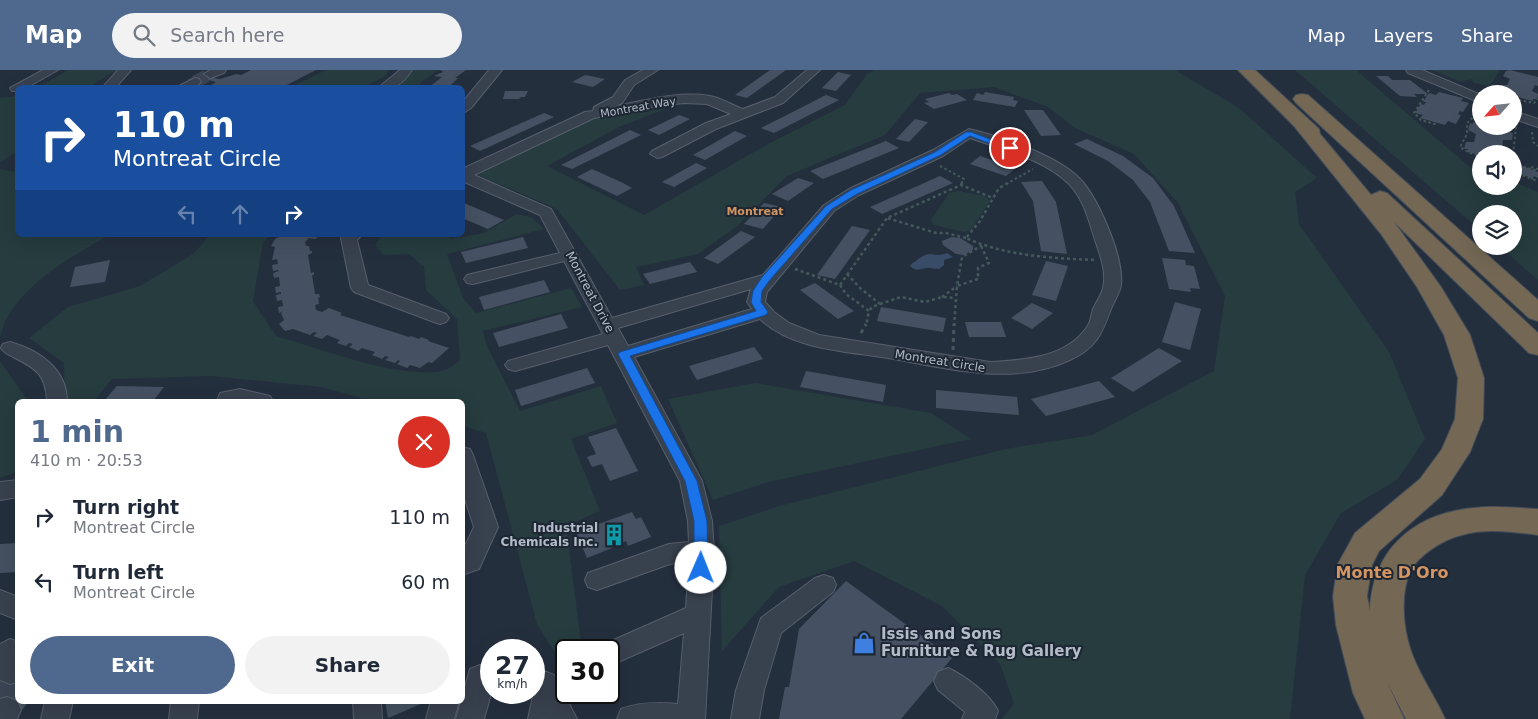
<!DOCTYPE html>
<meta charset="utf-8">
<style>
:root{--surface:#fff;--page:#f2f2f3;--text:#1f2937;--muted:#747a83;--accent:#4f688e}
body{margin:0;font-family:"DejaVu Sans",sans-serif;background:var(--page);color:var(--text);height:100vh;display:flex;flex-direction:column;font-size:19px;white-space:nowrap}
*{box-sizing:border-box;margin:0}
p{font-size:16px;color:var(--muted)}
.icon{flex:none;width:28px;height:28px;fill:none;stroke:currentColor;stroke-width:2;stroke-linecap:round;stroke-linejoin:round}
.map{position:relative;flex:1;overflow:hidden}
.sheet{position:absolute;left:15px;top:329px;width:450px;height:305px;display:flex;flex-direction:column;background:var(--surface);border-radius:8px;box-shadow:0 5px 20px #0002}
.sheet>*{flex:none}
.banner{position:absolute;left:15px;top:15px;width:450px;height:152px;border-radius:8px;box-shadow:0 5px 20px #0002;background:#1a4fa0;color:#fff;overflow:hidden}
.needle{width:32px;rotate:243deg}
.controls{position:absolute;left:1472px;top:15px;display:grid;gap:10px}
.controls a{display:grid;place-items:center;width:50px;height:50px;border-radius:50%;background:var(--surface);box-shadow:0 5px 20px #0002;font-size:25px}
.speed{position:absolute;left:480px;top:569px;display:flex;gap:10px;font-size:25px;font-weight:700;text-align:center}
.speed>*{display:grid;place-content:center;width:65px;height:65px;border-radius:50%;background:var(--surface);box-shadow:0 5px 20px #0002;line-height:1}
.speed small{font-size:12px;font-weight:400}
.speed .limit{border:2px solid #111;border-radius:8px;background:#fff;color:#111}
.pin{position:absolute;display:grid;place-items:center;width:42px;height:42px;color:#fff;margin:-21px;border:2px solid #fff;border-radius:50%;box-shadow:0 1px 5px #0007}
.me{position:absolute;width:55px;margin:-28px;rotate:1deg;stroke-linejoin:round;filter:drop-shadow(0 0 4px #0008)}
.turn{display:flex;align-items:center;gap:18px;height:105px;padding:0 15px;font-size:22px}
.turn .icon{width:65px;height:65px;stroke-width:2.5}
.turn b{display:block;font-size:35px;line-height:42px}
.lanes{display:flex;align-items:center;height:48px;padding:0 15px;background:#0003;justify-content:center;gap:25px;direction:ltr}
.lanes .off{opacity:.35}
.round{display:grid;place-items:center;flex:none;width:52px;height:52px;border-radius:26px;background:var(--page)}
.summary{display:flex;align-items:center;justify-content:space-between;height:85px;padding:0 15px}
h1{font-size:30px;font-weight:800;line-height:38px;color:var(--accent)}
.cta{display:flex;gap:10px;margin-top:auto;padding:10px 15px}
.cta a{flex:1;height:58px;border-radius:30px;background:var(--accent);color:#fff;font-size:20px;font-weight:800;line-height:58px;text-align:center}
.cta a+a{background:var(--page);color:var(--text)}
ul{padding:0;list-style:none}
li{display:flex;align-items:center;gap:15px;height:65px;padding:0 15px}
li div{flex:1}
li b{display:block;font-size:19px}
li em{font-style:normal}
header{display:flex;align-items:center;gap:30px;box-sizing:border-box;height:70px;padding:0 25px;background:var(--accent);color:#fff}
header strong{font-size:24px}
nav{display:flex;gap:28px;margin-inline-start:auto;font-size:18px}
.search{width:350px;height:45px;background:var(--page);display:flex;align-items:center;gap:12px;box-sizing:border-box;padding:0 18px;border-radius:28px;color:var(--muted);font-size:19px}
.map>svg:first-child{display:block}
.green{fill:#263c3f}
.water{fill:#394c67}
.building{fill:#455162}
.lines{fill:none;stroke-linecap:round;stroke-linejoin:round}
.minor-tunnel-far1{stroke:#3a4453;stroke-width:13;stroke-dasharray:13 7;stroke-linecap:butt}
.minor-tunnel{stroke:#3a4453;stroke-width:25;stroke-dasharray:25 12;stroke-linecap:butt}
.minor-casing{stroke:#565f6c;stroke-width:2}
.highway-casing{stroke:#434c59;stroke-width:2}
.path-far2{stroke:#44595c;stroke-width:2;stroke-dasharray:2.5 2.5;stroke-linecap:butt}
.path-far1{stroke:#44595c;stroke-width:2.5;stroke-dasharray:3 3;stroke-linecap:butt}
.path{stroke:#44595c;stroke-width:3;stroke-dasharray:4 4;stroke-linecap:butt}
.minor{fill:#38414e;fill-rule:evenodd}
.highway{fill:#746855;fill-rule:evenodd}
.route{fill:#1a73e8;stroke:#114b97}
.labels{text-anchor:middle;stroke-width:4;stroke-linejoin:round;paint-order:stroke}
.far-street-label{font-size:11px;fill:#b4bcc9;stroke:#1d2633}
.far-neighbourhood-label{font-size:11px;font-weight:bold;fill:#d59563;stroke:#1d2633}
.street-label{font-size:12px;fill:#b4bcc9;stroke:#1d2633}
.poi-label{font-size:12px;font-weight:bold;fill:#b4bcc9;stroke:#1d2633;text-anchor:end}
.near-poi-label{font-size:15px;font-weight:bold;fill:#b4bcc9;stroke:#1d2633;text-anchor:start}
.near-neighbourhood-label{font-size:16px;font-weight:bold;fill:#d59563;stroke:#1d2633}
</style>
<header>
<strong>Map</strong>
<div class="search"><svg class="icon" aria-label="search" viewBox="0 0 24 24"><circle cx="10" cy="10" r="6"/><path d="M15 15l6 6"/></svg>Search here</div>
<nav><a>Map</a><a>Layers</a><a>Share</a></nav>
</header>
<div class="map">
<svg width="1538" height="649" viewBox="0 0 1538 649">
<rect width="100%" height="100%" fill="#242f3e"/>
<g class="green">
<polygon points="69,0 119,0 106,6 92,16 36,18"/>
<polygon points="326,0 389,0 386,6 363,17 291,17"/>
<polygon points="411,0 438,0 421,12 419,17 391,18 405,8"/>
<polygon points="874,0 1175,0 1239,38 1317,108 1295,122 1299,154 1389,282 1425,369 1397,410 1341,443 1305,505 1290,649 1002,649 1014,633 1000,594 942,536 854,491 779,517 722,581 719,456 779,436 1006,379 1092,365 1214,301 1225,226 1178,133 1134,84 1075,58 1048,37 994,17 920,23 885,65 787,106 736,157 698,184 636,197 644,215 620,220 557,139 476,104 592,48 667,38 617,58 547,96 644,145 768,74 845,35 867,4"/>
<polygon points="1295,0 1356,0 1471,98 1481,101 1481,116 1514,116 1514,112 1538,122 1538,210 1499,176 1514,176 1514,144 1481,144 1481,161"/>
<polygon points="1432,0 1500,0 1490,16 1473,13 1472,9 1461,12"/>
<polygon points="17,26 17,81 0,93 0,28"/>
<path d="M0,99L17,102L18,165H109C73,186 30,209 8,246C4,252 2,261 0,268Z"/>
<polygon points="959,121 985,126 990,131 971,160 964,162 934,155 931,150 949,123"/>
<path d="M517,144L531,147L544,159L447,184L463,228L476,243L571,218L582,237L483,261L487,276L520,341L601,316L617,353L571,369L600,441L566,456L582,580H566V601L537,554L486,363L463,356L462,331H372L321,317L211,306L112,309L94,331H65L64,293L29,268L68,237L140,216L193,184L210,165H272L263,172L253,231L276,266C321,279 390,306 437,302C446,301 453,296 460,290L457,249L426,220L424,197L409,184L383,185L375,175L382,165H447L450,169L484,163Z"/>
<polygon points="0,291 28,331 18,331 17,402 0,408"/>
<polygon points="755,313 931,343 971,369 768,412 713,430 668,329"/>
</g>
<path class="water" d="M947,183L953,187L944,190V195L939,199C935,199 930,197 926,198C918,199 917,202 910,196C912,193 914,192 916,191C931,178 932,189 947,183Z"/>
<g class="building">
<polygon points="251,0 316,0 281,18 207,18 216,12 208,10 201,13 187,10 203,3 218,6 214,8 220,9 236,4 241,5"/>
<polygon points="441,0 466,0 455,8 458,8 448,18 428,18 442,7 434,6 443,2"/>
<polygon points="770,0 786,0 747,28 735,25"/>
<polygon points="1510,0 1538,7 1538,16 1535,15 1532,21 1538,24 1537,29 1533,29 1533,31 1514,26 1514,24 1498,22 1499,21 1496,20 1498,15 1507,15 1510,9 1503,6 1506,1"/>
<polygon points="838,2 851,5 836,21 822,18"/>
<polygon points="585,5 605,9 593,17 572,12"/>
<polygon points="1376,6 1388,6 1392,10 1410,10 1428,24 1414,24 1417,27 1400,26"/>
<polygon points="505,21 528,21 525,27 521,27 519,29 503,29"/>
<polygon points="985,22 1014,27 1013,30 1018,31 1015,37 973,30 977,23 983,25"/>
<polygon points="1439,22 1463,28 1461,31 1469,33 1463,42 1460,41 1458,44 1461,45 1456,54 1448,51 1445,55 1420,48 1423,45 1415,43 1421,34 1424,35 1426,32 1423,32 1429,23 1436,25"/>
<polygon points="949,23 952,25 957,24 967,30 934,39 924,33 929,32 925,29"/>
<polygon points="826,25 839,30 774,63 761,58"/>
<polygon points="1024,40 1043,40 1061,65 1041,66"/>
<polygon points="544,43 554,47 480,81 470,76"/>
<polygon points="679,45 690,49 659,65 648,60"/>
<polygon points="915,49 928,52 909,72 896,69"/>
<polygon points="1473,52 1481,54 1481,56 1510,60 1510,62 1513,63 1512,70 1503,70 1502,78 1507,79 1510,84 1481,85 1467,82 1468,79 1464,79 1466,72 1474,72 1476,64 1468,60 1470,53 1473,54"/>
<polygon points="630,60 641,65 572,99 561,95"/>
<polygon points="735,61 747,66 705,90 693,85"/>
<polygon points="1087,69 1123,86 1153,108 1174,136 1195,183 1169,181 1150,132 1133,110 1108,91 1074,74"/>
<polygon points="886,71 899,78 823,109 810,101"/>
<polygon points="980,86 1016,98 1006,106 970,94"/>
<polygon points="696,93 707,98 674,117 662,112"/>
<polygon points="1523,96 1538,102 1538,105 1531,108 1514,101"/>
<polygon points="592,99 623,113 632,118 617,126 577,107"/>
<polygon points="940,106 953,113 882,144 870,137"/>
<polygon points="798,108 814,113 788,131 772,124"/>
<polygon points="1042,111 1056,132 1067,184 1041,181 1033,131 1021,112"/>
<polygon points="464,133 504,150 488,159 462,148 462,134"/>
<polygon points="764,133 782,137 763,159 744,154"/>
<polygon points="852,156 870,160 835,209 817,205"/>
<polygon points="741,161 755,167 718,194 704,188"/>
<polygon points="283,165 319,166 315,169 309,168 305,172 306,176 309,176 310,181 312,181 312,183 308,185 311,203 314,202 314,205 312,205 315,224 319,224 320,227 318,228 319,234 315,235 316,240 322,242 329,238 342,243 340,245 409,267 411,266 419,269 421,267 429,270 428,271 449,278 432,293 428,292 420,298 410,295 407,298 397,294 400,291 398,290 395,293 385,290 389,287 385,286 382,289 372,285 375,282 362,278 358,281 349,277 353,274 349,273 346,276 337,273 340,270 327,265 322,269 313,266 317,263 314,262 310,265 293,259 285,261 279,254 284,250 281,243 283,241 279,243 278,237 283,236 282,230 277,231 276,225 281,224 281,222 276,223 275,217 280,216 279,207 274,208 273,203 279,201 278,200 273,201 272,195 278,194 277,189 272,190 275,177 271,176 275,169"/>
<polygon points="523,167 528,178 466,193 461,182"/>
<polygon points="952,167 960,168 973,176 973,180 964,185 956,184 943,175 942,171"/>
<polygon points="1162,188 1185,190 1186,195 1194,196 1200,219 1190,218 1191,222 1169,219"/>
<polygon points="110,190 105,212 70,217 75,197"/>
<polygon points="1046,191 1068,196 1056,231 1032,225"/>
<polygon points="690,192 697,202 650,214 643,204"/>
<polygon points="544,210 550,222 484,240 479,227"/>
<polygon points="815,213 854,241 838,249 800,220"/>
<polygon points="1175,232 1201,239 1190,280 1162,272"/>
<polygon points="1032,233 1053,243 1032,259 1011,248"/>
<polygon points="881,237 946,248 943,262 877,251"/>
<polygon points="561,244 568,258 499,277 493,263"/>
<polygon points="965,252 1001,252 1006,267 969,267"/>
<polygon points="754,277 763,289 697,310 689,296"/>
<polygon points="1159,278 1182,291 1133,322 1111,308"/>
<polygon points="587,298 595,313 521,336 515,320"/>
<polygon points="806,301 886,315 883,332 800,317"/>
<polygon points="1099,311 1115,327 1046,346 1031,329"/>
<polygon points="117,316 164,317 153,331 104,331"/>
<polygon points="936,320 1017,327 1019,345 936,338"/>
<polygon points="616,358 638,401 610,411 602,394 592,397 587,387 596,384 588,367"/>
<polygon points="632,442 636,449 641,447 651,467 628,476 626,471 616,475 617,476 587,488 576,462"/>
<polygon points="18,473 18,502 0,503 0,474"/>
<polygon points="846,511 952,588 901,649 779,649 785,617 789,617 799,559"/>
<polygon points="0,594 18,603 18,631 29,631 22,640 0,639"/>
<polygon points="385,631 428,631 388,648"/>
</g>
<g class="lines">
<polyline class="minor-tunnel-far1" points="195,12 210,4"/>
<polyline class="minor-tunnel" points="0,633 18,606"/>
<g class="minor-casing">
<g id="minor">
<polygon points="43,0 58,0 26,18 18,18 18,21 12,21 10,18"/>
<polygon points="118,0 131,0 115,18 102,18"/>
<polygon points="210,0 226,0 224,3 210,8 204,4"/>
<path d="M400,0H412C402,15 396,18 378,18Z"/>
<polygon points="489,0 502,0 471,38 462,44 462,33"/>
<path d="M643,0H658L634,15L622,33L616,36C646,30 679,21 710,26C721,28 732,35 743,39L775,27L807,0H820L783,33L716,59L662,87L657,88L650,84L652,81L706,53L731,44L707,34L685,33L662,35L594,48L474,105L551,139L612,248L763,205L824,135L849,119L933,80L969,59C1002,67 1050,83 1076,105C1097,123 1124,187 1121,215C1120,223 1114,231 1111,239C1102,264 1096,278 1070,290C1012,317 947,298 888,288C845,281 793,280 760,249L634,287L702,411L712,451L714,483L705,649H617L621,639C640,632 658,632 678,634L684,563L609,596V580H598L600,576L686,538L689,492L670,494L597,520L588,517L585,510L588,503L669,474L689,472L688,451L680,411L608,275L515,301L508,299L505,295L508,291L603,264L564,191L473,214L467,213L464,209L467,205L560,183L540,145L462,111V99L585,42L593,41L594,37L613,27L625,10ZM970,68C1004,80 1044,89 1070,115C1084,130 1089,151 1095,170C1100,185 1107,202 1103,218C1101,226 1096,232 1093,239C1091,245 1091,252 1087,257C1066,288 1024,290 990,292L819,265L789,253L774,242L765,232L767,222L834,141L859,125L943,86ZM751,219L747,232L752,239L628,276L618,258Z"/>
<polygon points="1406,0 1422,0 1481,25 1481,33 1408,3"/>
<path d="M195,8L199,9L201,12C195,19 184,18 175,18Z"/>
<polygon points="1514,41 1538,49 1538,57 1514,49"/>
<polygon points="343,165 362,165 357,170 368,215 446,244 449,248 446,252 440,254 434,252 354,222 351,218 341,168"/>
<path d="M10,272C39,280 67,299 67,331H47C46,305 36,298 13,287C8,284 4,283 1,278L3,274Z"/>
<polygon points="240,319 270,326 273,331 217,331 220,323"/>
<polygon points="462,377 470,379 473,385 498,457 479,499 462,505 462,482 474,457 462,420"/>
<polygon points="18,410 18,427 0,430 0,412"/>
<polygon points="824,505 833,508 836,515 833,522 781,563 764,620 759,649 731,649 736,620 761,548 815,508"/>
<polygon points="0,520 18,527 18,550 0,543"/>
<polygon points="10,569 18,572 18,612 10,614 0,610 0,574"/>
<path d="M480,595L490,599C496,614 488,634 484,649H456L470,599Z"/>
<path d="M948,598C964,605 991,625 998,641L995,649H962L965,642L938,620L934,611L938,602Z"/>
<polygon points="534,601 544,601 554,605 577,649 528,649 533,626 524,622 534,622"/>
<polygon points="7,627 17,631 21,640 17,649 0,649 0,629"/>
<polygon points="45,631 73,631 69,649 41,649"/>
<polygon points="171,631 199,631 197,649 169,649"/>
<polygon points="353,631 381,631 382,649 354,649"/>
<polygon points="431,631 459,631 454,649 426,649"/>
</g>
</g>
<g class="highway-casing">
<g id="highway">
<path d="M1238,0H1255L1319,59L1320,64L1371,125L1380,121L1387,123L1538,263V285L1529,283L1394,152L1441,217L1470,265L1484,308L1483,349L1470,382L1442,425L1379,481L1372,495L1367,526L1370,541C1372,480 1413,444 1473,438C1495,435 1516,438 1538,439V465C1514,462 1486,458 1462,465C1444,469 1418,485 1410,502C1400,525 1403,558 1411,581C1419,605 1435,626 1445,649H1406L1387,612L1404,649H1365L1353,623L1336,555L1333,526L1338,494L1355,463L1420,409L1442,379L1455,349L1458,308L1444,265L1417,217L1381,164L1294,56Z"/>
<polygon points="1302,24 1308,25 1538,230 1538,251 1529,248 1296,33 1293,29 1296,25"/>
</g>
</g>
<g class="path-far2">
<polyline points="1429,20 1414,43 1421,50 1438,55"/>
<polyline points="1514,29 1534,33 1538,29"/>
<polyline points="1480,41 1467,53 1467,64 1460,77 1470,83 1481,86"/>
<polyline points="1532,62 1533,72 1538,76"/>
<polyline points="1513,84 1516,57"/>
<polyline points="1514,94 1538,101"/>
<polyline points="940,96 964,109 961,114"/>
<polyline points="1531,97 1538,99"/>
<polyline points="1514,101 1531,109"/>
<polyline points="1538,106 1531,109 1538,111"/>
<polyline points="1006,114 1033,99"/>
</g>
<g class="path-far1">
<path d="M1008,113L999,118L980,151L966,168C1006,186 1051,188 1094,190"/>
<polyline points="961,115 962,113"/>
<polyline points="966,168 946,163 936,163 887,148 961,115 993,128"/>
<polygon points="981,176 989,193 978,198 978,209 957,216 962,187"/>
<polyline points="795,199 840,215 887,148"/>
<polyline points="847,204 860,218 880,234 872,237 869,241"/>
<polyline points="840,215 846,224 869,241 866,256"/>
<polyline points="942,227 957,216"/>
<polyline points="880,234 901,227 925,232 942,227 955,228"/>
<polyline points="954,256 957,216"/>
</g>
<g class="path">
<polyline points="861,263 866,254"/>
<polyline points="953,280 954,254"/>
</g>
<use href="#minor" class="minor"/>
<use href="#highway" class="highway"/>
</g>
<polygon class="route" points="966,62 971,62 1013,78 1007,80 970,66 941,85 857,124 832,139 769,211 762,221 761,232 768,242 766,245 630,286 697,411 707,451 708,498 706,502 701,504 696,502 694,498 694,451 685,411 618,284 620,282 756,241 751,232 753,221 762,207 826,136 851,120 935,82"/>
<defs>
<g id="building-bare" transform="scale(1.725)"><path d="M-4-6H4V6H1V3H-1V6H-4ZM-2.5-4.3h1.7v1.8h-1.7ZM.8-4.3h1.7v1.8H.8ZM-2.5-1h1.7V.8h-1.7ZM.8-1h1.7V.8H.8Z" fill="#0f9aa8" stroke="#1d2633" stroke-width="2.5" paint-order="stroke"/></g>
<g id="shop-bare" transform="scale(1.725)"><path d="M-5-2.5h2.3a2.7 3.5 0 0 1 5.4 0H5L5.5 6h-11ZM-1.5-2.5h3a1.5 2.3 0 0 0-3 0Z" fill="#3f7fe0" stroke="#1d2633" stroke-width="2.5" paint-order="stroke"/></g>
</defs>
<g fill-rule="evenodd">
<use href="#building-bare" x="614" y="465"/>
<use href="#shop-bare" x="864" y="573"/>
</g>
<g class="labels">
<g class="far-street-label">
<text transform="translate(638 37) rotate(-10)" y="4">Montreat Way</text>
</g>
<g class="far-neighbourhood-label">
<text x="755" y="145">Montreat</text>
</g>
<g class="street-label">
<text transform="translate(590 222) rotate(62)" y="4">Montreat Drive</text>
<text transform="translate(940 291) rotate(9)" y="4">Montreat Circle</text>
</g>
<g class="poi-label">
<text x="598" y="462">Industrial<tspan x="598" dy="14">Chemicals Inc.</tspan></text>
</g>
<g class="near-poi-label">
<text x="881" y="569">Issis and Sons<tspan x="881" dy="17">Furniture &amp; Rug Gallery</tspan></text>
</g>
<g class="near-neighbourhood-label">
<text x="1392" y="508">Monte D'Oro</text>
</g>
</g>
</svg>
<div class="controls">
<a><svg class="needle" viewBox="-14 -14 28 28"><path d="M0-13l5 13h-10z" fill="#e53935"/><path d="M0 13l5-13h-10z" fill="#747a83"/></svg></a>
<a><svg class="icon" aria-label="sound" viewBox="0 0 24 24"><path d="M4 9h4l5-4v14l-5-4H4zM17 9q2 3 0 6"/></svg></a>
<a><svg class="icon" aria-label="layers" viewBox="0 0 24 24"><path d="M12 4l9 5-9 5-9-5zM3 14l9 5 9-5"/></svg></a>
</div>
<div class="speed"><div>27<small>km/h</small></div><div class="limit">30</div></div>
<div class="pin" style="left:1010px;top:78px;background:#d93025"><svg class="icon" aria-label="arrive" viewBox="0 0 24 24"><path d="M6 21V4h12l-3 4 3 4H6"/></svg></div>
<svg class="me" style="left:701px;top:498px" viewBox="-20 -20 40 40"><circle r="19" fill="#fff"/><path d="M0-13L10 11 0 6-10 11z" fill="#1a73e8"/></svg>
<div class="banner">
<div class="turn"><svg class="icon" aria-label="right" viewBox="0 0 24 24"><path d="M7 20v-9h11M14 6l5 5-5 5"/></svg><div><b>110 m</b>Montreat Circle</div></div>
<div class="lanes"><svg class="icon off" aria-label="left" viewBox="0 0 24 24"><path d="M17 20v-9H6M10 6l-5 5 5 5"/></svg><svg class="icon off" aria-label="ahead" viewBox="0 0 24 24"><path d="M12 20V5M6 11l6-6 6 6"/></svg><svg class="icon" aria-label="right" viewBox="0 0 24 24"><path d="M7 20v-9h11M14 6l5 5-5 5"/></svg></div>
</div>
<section class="sheet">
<div class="summary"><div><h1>1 min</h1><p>410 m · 20:53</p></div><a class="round" style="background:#d93025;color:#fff"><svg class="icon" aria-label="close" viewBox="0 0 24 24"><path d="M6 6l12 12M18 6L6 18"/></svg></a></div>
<ul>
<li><svg class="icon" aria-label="right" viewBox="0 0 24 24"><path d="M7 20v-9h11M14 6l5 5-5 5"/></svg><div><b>Turn right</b><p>Montreat Circle</p></div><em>110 m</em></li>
<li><svg class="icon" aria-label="left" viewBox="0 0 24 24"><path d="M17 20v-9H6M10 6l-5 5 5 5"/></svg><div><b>Turn left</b><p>Montreat Circle</p></div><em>60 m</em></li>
</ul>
<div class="cta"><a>Exit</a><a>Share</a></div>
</section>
</div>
